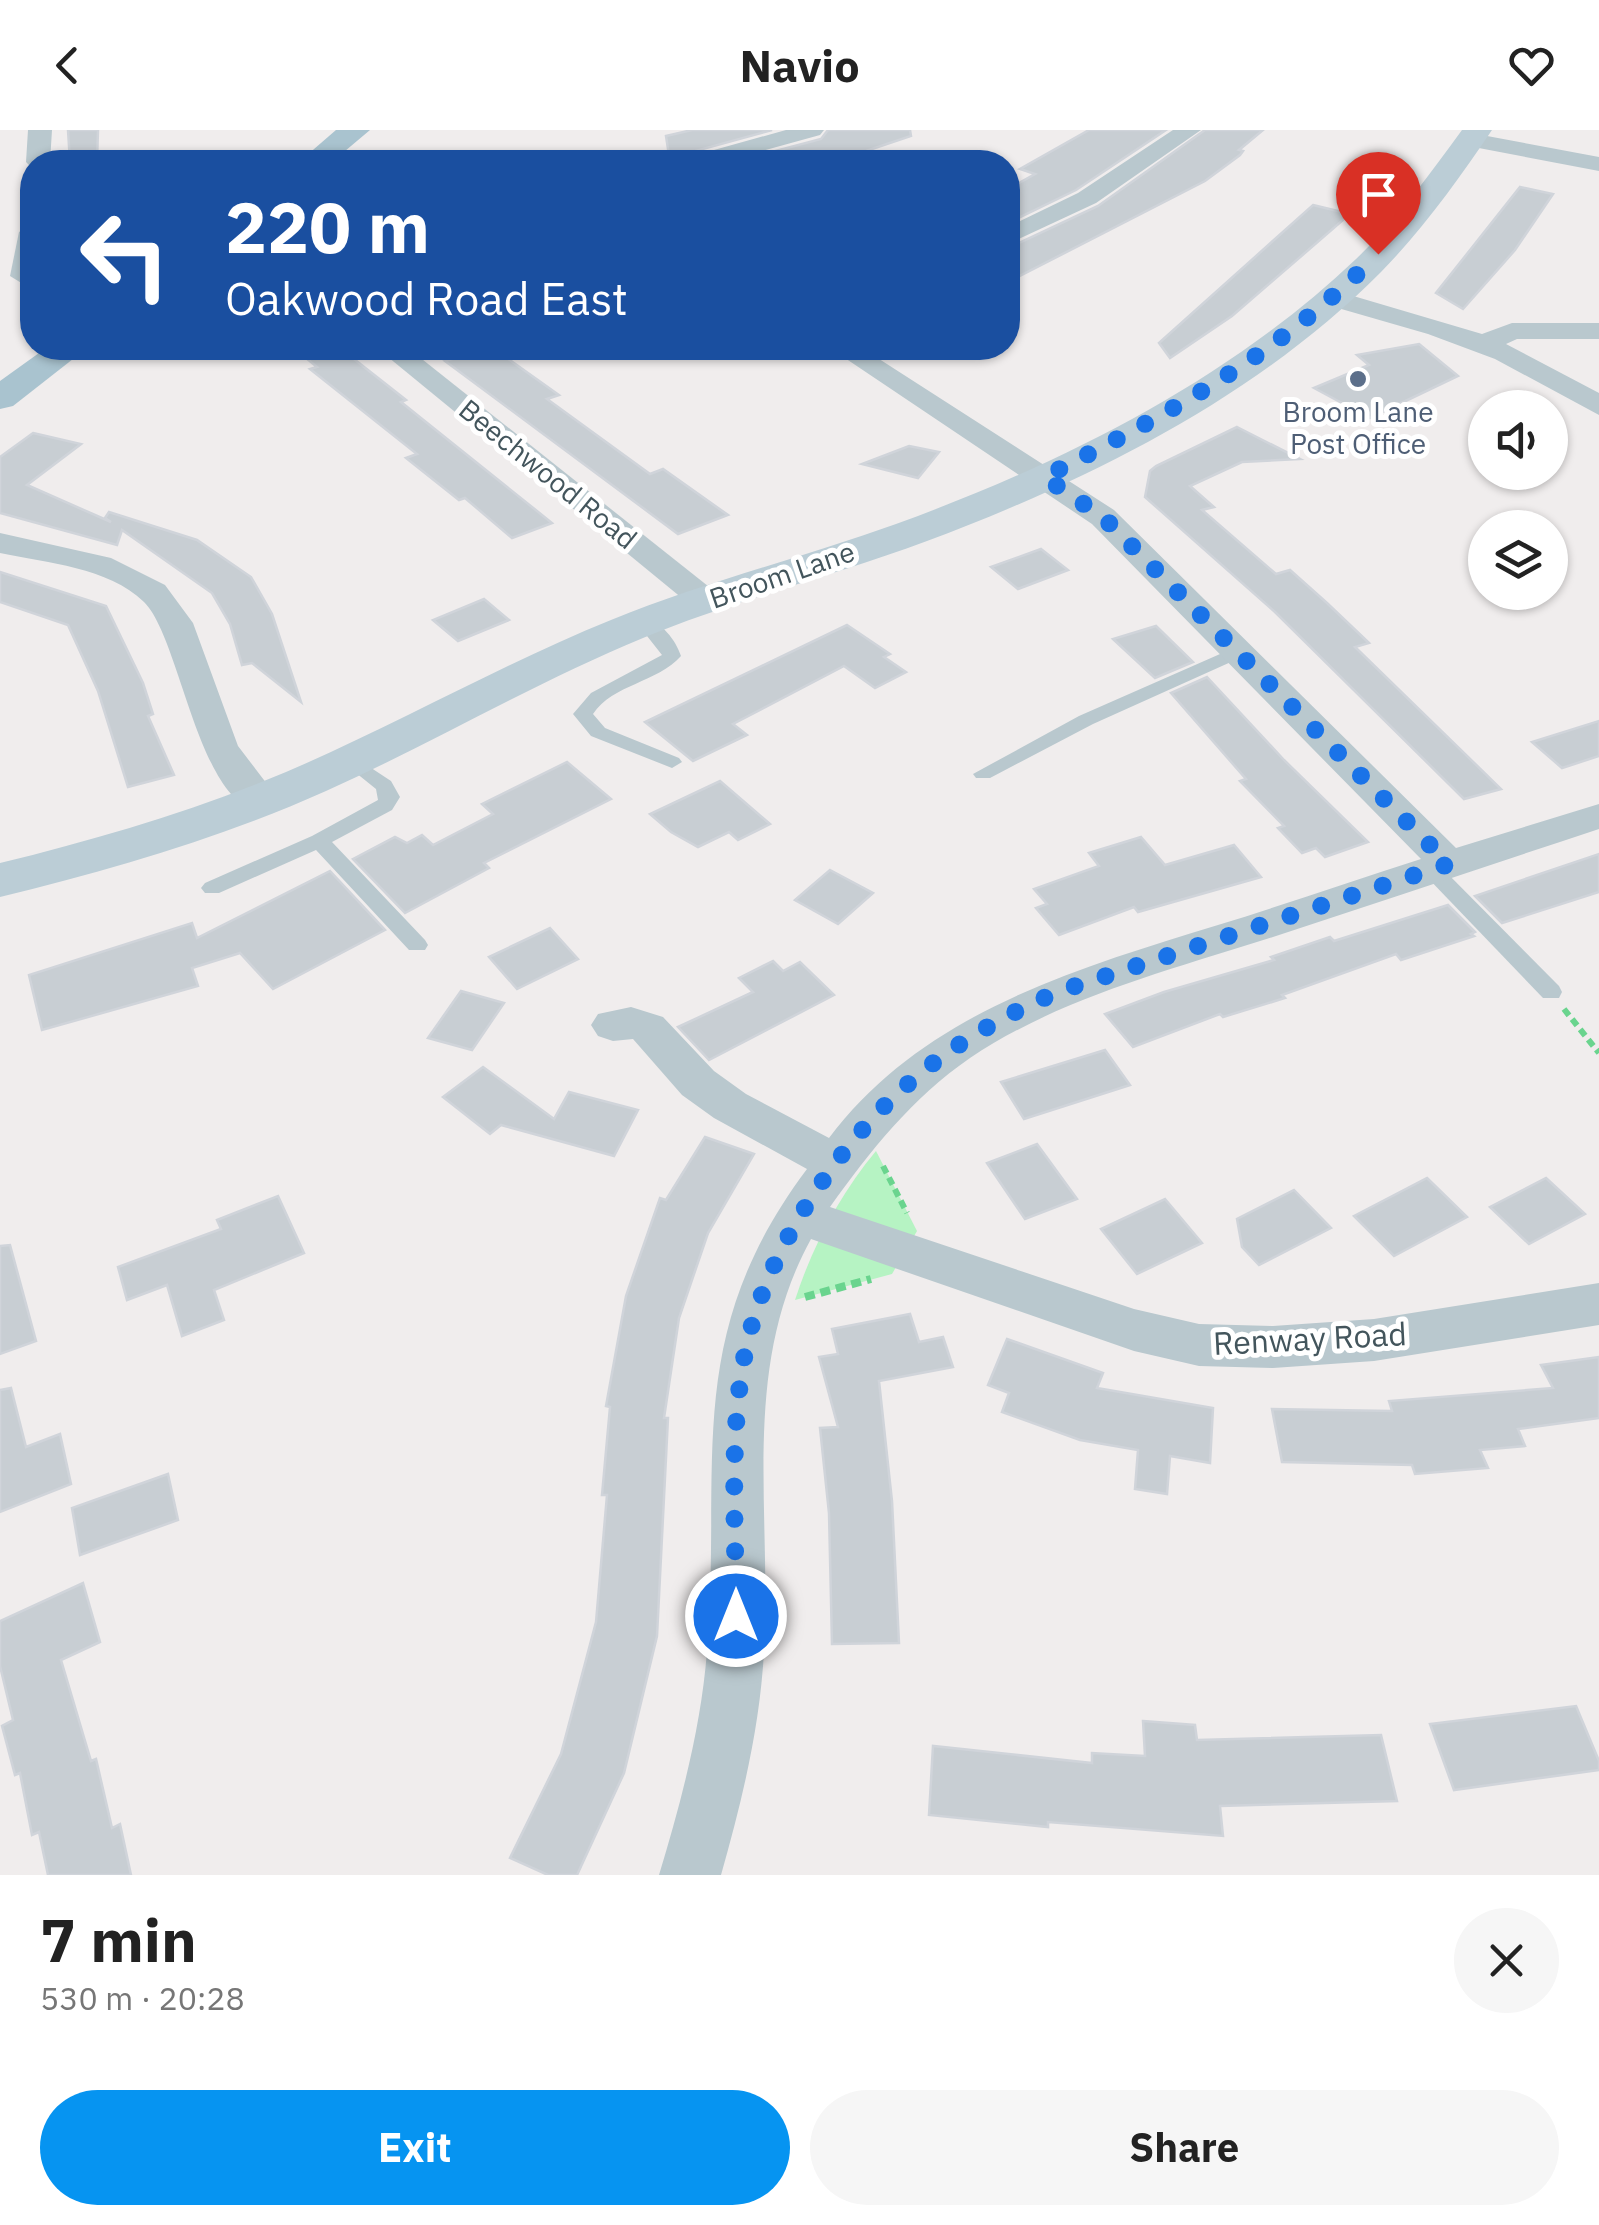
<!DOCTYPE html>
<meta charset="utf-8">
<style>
:root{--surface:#fff;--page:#f6f6f6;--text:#222;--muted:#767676;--accent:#0694f1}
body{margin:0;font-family:"IBM Plex Sans",sans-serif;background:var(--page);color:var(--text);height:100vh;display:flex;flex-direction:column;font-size:38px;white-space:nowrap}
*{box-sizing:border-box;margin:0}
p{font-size:32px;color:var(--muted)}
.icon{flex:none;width:55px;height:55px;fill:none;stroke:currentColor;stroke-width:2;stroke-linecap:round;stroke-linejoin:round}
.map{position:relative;height:1745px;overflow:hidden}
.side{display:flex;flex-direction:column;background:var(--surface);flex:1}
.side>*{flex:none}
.guide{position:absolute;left:20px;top:20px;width:1000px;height:210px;border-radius:40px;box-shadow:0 2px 8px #0004;background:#1a4fa0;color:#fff;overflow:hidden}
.controls{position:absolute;left:1468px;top:260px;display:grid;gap:20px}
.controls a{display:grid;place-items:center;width:100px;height:100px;border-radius:50%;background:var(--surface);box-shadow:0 2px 8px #0004;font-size:50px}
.pin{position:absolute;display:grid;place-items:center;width:85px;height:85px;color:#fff;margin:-102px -42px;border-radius:50% 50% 50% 0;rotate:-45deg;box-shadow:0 0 10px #0007}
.pin .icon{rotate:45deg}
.me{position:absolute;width:110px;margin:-55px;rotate:0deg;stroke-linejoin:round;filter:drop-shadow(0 0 8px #0008)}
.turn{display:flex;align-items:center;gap:35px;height:210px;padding:0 40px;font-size:45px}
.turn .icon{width:130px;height:130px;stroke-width:2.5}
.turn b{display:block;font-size:70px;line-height:85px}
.round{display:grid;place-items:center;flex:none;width:105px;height:105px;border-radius:52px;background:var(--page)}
.summary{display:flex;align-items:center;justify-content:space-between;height:170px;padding:0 40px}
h1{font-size:60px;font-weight:800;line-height:75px}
.action{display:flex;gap:20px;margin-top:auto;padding:20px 40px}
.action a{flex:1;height:115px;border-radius:60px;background:var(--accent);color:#fff;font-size:40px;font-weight:800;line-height:115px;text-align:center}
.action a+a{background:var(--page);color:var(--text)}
header{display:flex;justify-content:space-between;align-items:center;height:130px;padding:0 40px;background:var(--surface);font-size:45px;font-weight:800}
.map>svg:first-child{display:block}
.green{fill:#b6f3c3}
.building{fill:#c8ced3;stroke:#d0d4da;stroke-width:2.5}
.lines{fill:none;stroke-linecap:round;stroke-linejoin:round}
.path-far1{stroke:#6ad48e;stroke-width:6;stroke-dasharray:8 5;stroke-linecap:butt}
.path{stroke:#6ad48e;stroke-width:8;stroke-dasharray:10 6;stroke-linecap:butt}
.lane{fill:#b9c8ce;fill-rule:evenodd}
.street{fill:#b9c8ce;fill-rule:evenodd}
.secondary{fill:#bbcdd6;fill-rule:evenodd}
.primary{fill:#a9c3cf;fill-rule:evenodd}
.route{stroke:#1a73e8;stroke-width:18;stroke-dasharray:0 32.4}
.service-dot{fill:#5c6f8a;stroke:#fff;stroke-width:4}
.labels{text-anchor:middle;stroke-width:10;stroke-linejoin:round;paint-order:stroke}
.far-service-label{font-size:28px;fill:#4e5e75;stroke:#fff}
.far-street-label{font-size:28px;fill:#43555c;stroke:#fff}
.street-label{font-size:32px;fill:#43555c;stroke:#fff}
</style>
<header><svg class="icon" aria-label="back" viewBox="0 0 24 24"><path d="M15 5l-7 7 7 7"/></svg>Navio<svg class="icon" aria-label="heart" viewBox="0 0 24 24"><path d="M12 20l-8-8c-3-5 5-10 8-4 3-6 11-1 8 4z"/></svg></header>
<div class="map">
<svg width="1599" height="1745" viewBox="0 0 1599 1745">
<rect width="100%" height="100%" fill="#f0eded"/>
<path class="green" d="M876,1021L917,1101L892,1144L795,1170C812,1117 840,1064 876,1021Z"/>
<g class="building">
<polygon points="68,0 98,0 97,32 70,32"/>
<polygon points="692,0 772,0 688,23 681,32 670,32 666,6"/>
<polygon points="828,0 910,0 911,6 869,20 894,32 734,32 821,9"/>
<polygon points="1089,0 1166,0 1076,60 1008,93 1008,59 1035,44 1020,39"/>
<polygon points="1205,0 1263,0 1239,20 1243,21 1240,25 1205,51 1008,152 1008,118 1098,76"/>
<polygon points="1520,57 1553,64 1515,120 1463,179 1436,163"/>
<polygon points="1313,75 1350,84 1232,186 1170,228 1159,213"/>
<polygon points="1419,214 1458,246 1370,288 1314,258 1369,235 1357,225"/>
<polygon points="294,218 340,218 406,270 401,272 552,393 512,408 465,368 459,370 406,328 417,324 310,239 317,237"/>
<polygon points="436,218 493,218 559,265 547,269 650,344 663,339 728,385 678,404 445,231 452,229"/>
<polygon points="1237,297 1300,329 1242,332 1190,356 1214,377 1202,380 1276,444 1290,440 1327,473 1369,513 1355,517 1501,659 1464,669 1275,482 1145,367 1150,341 1156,336"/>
<polygon points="33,303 81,314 27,355 111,392 105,388 109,382 197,410 251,447 272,484 301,572 252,533 242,535 230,494 212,463 122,400 117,415 0,383 0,327"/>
<polygon points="909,316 939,322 918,348 862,334"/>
<polygon points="1041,419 1068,440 1018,459 991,437"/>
<polygon points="0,442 106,476 143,553 153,584 148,586 174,645 128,657 98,561 68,495 0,472"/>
<polygon points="484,469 509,490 458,511 433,490"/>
<polygon points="847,495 890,524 884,527 906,542 875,558 844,536 733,594 747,605 693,631 645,592"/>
<polygon points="1156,496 1193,532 1155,548 1113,509"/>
<polygon points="1207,547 1284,630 1368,712 1325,727 1316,718 1302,723 1278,698 1284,696 1240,651 1246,649 1171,563"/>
<polygon points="1599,591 1599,626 1562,638 1532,612"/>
<polygon points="567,632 611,669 484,733 489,738 405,783 353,729 395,707 407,713 422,705 433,715 493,684 482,674"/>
<polygon points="720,651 770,694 738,710 729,702 698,717 671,702 650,684"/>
<polygon points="1141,707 1165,735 1234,715 1261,747 1138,782 1134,777 1059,805 1036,778 1047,774 1034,759 1099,736 1089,723"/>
<polygon points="1599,724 1599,762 1502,793 1475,766"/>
<polygon points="830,740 873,763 838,794 795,770"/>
<polygon points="330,741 385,800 273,859 240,823 192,838 198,856 42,900 29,845 192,793 197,808"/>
<polygon points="1448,775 1475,802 1471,804 1474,806 1401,830 1396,824 1282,865 1285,868 1223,887 1220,884 1133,917 1105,884 1164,862 1274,830 1271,827 1330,807 1334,811"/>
<polygon points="550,798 578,829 517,859 489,827"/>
<polygon points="773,831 783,841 800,832 834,865 709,930 678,897 753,862 739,848"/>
<polygon points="461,861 504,873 472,920 428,908"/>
<polygon points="1105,920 1130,955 1024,989 1001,952"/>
<polygon points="483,937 554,989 569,962 638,980 614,1026 501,995 490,1004 443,967"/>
<polygon points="705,1007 754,1024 708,1103 679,1188 664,1288 668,1288 657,1506 624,1643 577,1745 548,1745 510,1728 561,1624 596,1492 607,1365 602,1365 610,1277 606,1276 626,1166 660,1068 666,1070"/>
<polygon points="1037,1014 1077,1069 1025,1089 987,1033"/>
<polygon points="1427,1048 1467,1087 1394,1126 1354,1086"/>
<polygon points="1546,1048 1585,1084 1529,1114 1490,1077"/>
<polygon points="1294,1060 1331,1098 1259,1135 1242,1117 1237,1089"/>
<polygon points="278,1066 304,1123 214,1160 224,1190 182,1206 167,1155 127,1170 118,1137 221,1099 217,1090"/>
<polygon points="1165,1069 1202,1113 1137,1144 1101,1099"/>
<polygon points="10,1115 36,1211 0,1224 0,1116"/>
<polygon points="910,1184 919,1212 943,1207 953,1237 879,1251 892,1371 899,1513 832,1514 829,1383 820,1298 838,1297 819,1227 838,1224 832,1199"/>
<polygon points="1007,1209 1103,1243 1097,1258 1213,1278 1210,1333 1170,1326 1167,1364 1135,1359 1138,1320 1080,1310 1002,1282 1009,1263 988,1255"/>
<polygon points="1599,1227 1599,1288 1518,1299 1525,1316 1480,1320 1488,1338 1415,1344 1412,1335 1282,1332 1272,1279 1392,1281 1389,1271 1553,1258 1541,1235"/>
<polygon points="11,1258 26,1317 60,1304 71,1354 0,1382 0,1260"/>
<polygon points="168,1344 178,1390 80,1425 72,1378"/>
<polygon points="83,1453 100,1512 61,1530 91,1631 96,1629 112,1698 120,1694 131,1745 48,1745 39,1702 32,1705 20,1643 15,1645 2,1596 13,1590 0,1536 0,1491"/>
<polygon points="1576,1576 1599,1631 1599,1640 1454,1660 1430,1594"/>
<polygon points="1143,1591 1195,1595 1197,1610 1381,1605 1397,1671 1220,1676 1223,1706 1048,1692 1048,1697 929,1685 933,1616 1092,1633 1092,1623 1145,1626"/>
</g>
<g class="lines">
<g class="path-far1">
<polyline points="1564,879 1599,923"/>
<polyline points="883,1036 907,1083"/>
</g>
<polyline class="path" points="805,1167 871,1149"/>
<g class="lane">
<path d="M645,487C661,492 676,510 681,526C657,553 613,554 593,584L605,598L679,628L682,632L672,638L591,606L573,584L591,563L662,525L636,492Z"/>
<polygon points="1236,517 1242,519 1242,527 1093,594 990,648 976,648 973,644 1079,586"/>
<polygon points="350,624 391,651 400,667 392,680 332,712 425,810 428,815 425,820 409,820 316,720 219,763 205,763 201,758 205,753 312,706 378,670 376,659 340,630"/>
<polygon points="1432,733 1439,735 1559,856 1562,862 1559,868 1543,868 1425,745 1422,740"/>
</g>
<g class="street">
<polygon points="28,0 52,0 50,32 32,32 32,38 26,32"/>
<polygon points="786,0 824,0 820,5 722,32 685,32 689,27"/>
<polygon points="1173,0 1201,0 1096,73 1008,114 1008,97 1078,63"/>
<polygon points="1471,3 1599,27 1599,41 1463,15 1459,10 1463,5"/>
<polygon points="32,94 32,151 23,154 10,146 19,102"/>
<polygon points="1333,160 1482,204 1512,193 1599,193 1599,209 1517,209 1506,214 1599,263 1599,285 1495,229 1428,204 1324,174 1320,168 1324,162"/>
<polygon points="377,218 408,218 718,464 723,471 718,478 694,478"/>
<path d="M830,218H862L1114,380L1456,718L1599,674V699C1490,735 1382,771 1273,807C1171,840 1061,867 970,928C912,968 870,1021 830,1077L1134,1179L1199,1194L1273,1196L1374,1189L1599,1153V1195L1374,1231L1273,1238L1199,1236L1134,1221L811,1109C740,1238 772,1380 764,1521C760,1597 742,1671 721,1745H659C681,1672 701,1598 707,1521C722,1331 681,1207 807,1039L714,988L682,965L633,909L613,911L598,906L591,895L598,884L631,877L663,887L714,941L746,964L829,1008C923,883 1075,839 1218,795C1286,774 1353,751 1421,729L1092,394Z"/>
<path d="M0,403L111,428L165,455L193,493L238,616L280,671L274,680C201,699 183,510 144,472C108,437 47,433 0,423Z"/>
</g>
<path class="secondary" d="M1462,0H1492C1458,50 1424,98 1381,142C1257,267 1090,350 927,411C833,446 735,470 643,508C534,553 433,613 326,661C221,708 111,740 0,767V733C98,709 193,681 286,642C396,595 500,535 611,490C704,452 802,428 896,394C1061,334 1228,251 1356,129C1397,90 1429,45 1462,0Z"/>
<g class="primary">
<polygon points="336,0 370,0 332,32 299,32"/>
<polygon points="46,218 87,218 13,276 0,279 0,251"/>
</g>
</g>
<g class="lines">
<path class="route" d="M736,1486C736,1404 729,1315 743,1234C753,1176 777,1122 808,1073C874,970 948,909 1060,861L1449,734L1103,387L1044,347C1171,282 1275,227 1378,124"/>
</g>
<circle class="service-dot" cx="1358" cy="249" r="10"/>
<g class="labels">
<g class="far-service-label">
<text x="1358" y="292">Broom Lane<tspan x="1358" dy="32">Post Office</tspan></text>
</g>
<g class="far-street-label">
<text transform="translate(548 344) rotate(39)" y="10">Beechwood Road</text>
<text transform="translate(782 445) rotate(-19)" y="10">Broom Lane</text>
</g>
<g class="street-label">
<text transform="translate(1310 1209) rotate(-3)" y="11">Renway Road</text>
</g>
</g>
</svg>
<div class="controls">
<a><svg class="icon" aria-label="sound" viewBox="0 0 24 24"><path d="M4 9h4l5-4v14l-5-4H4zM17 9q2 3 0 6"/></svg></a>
<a><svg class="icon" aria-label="layers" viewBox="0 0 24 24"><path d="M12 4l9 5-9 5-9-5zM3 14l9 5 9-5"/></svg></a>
</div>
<div class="pin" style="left:1378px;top:124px;background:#d93025"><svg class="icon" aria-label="arrive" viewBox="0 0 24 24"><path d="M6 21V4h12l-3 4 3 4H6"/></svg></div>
<svg class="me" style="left:736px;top:1486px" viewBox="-20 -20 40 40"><circle r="17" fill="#1a73e8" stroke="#fff" stroke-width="3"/><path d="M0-11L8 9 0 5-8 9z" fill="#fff"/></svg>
<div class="guide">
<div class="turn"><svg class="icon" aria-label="left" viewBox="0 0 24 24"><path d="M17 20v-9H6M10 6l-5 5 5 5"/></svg><div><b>220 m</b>Oakwood Road East</div></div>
</div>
</div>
<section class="side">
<div class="summary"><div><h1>7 min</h1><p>530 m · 20:28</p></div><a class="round"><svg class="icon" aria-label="close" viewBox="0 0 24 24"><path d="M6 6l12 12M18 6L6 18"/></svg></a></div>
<div class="action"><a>Exit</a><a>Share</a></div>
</section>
